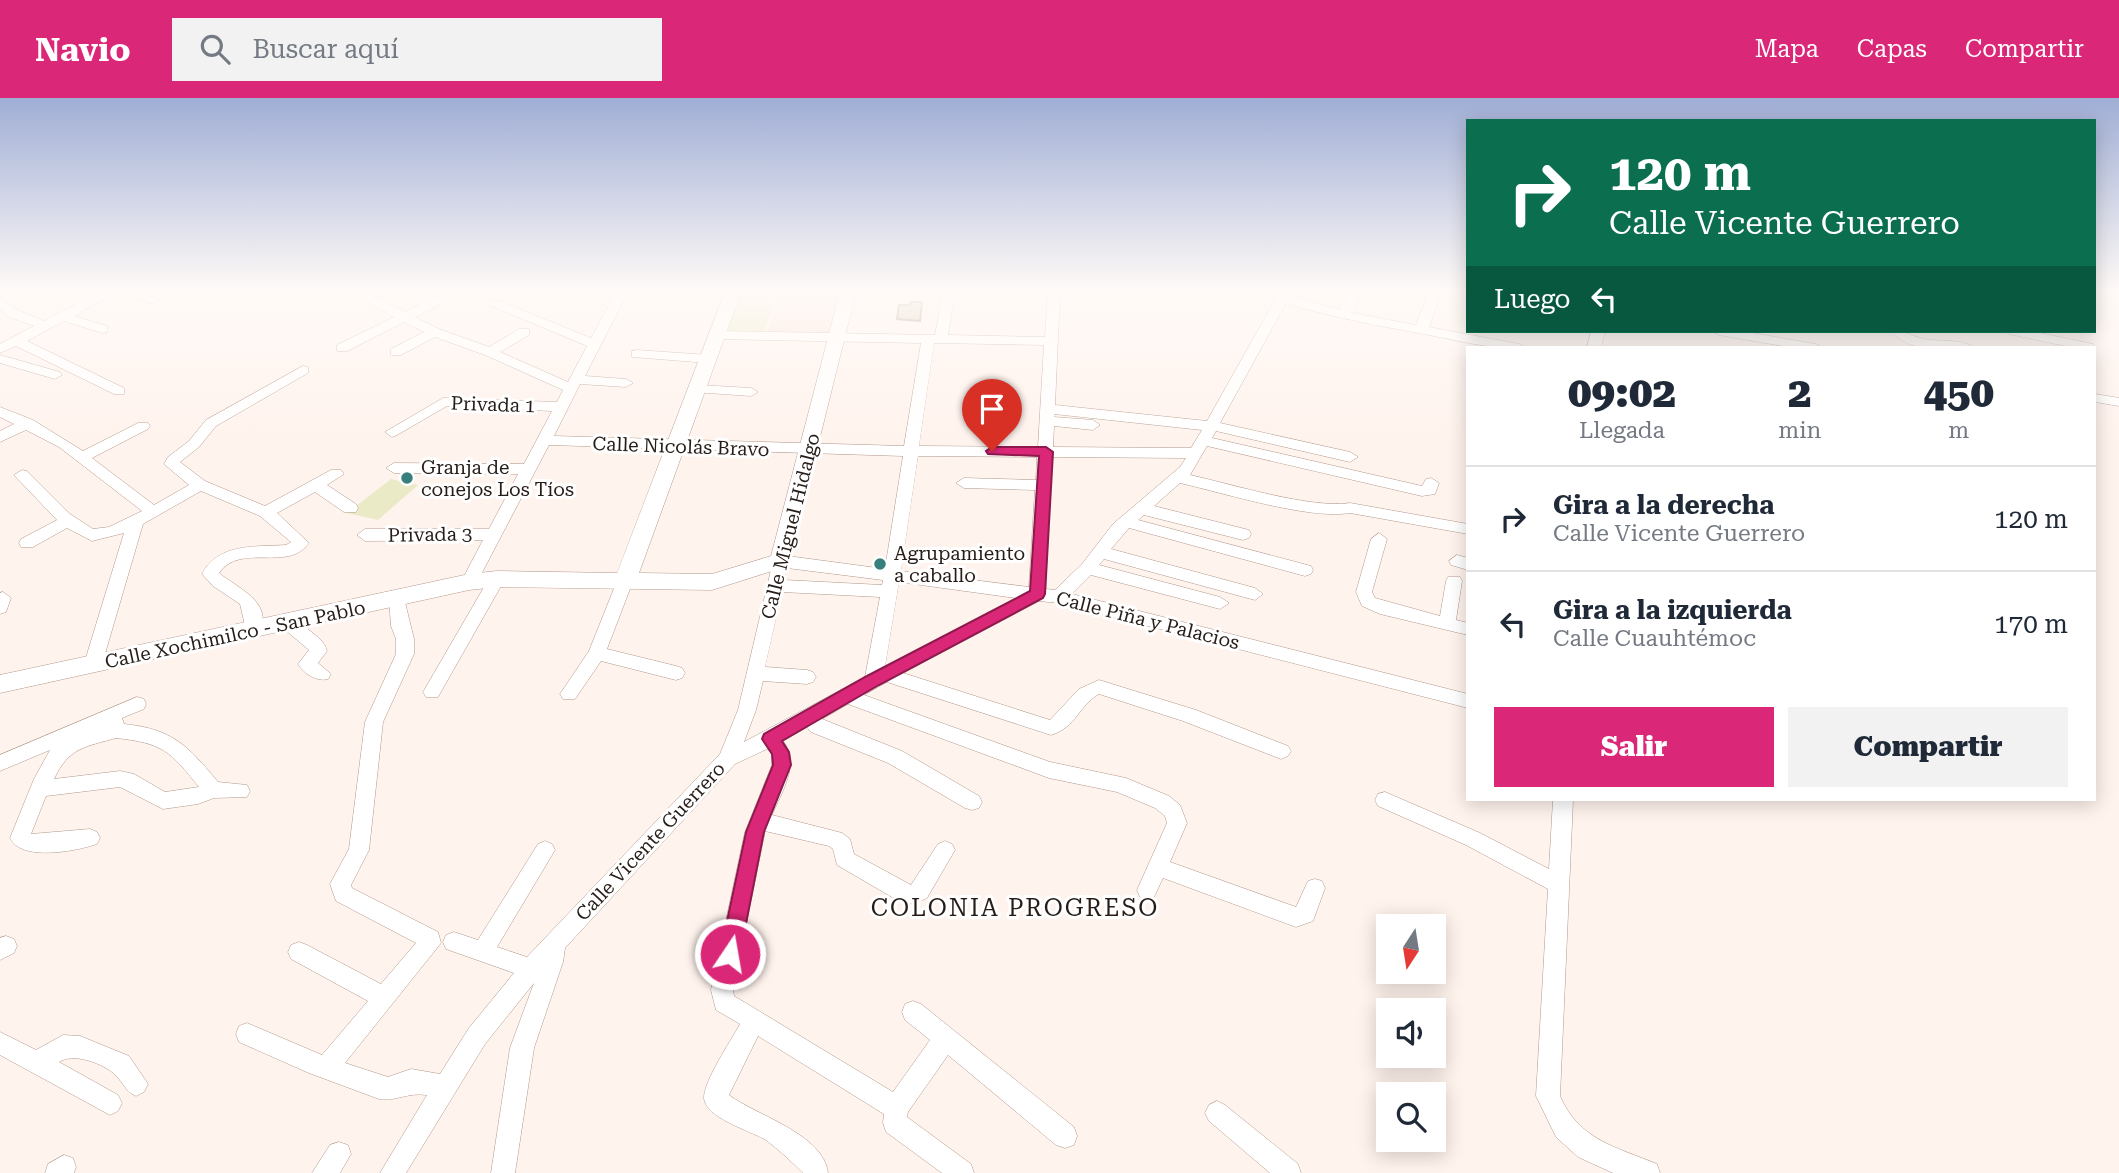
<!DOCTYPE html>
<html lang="es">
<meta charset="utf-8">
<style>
:root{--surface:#fff;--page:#f2f2f3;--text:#1f2937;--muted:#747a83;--line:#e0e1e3;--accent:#db2777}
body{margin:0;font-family:"Roboto Serif",serif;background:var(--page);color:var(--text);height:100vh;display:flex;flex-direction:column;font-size:26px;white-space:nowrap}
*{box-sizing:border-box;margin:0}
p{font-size:23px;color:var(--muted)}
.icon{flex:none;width:38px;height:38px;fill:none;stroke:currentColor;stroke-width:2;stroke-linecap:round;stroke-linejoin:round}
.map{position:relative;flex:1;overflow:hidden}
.drawer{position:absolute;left:1466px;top:248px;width:630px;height:455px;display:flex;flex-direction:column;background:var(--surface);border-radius:0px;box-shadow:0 4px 18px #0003}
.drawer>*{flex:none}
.banner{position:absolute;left:1466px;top:21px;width:630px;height:214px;border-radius:0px;box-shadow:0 4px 18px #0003;background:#0b6e4f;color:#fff;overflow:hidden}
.needle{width:46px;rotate:192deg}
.controls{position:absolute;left:1376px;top:816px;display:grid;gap:14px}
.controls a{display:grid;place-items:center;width:70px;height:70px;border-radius:0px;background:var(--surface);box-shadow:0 4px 18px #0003;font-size:35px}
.pin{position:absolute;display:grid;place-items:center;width:60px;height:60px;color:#fff;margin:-72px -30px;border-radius:50% 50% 50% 0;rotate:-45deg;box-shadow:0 0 7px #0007}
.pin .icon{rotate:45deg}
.me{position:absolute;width:77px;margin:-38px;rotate:12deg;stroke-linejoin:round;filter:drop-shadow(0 0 5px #0008)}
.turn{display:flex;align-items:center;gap:24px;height:147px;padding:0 28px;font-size:32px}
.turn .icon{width:91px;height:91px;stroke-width:2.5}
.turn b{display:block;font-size:49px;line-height:60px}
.then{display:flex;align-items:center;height:66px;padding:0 28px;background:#0003;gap:14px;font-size:26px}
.eta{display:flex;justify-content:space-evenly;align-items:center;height:119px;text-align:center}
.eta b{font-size:42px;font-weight:800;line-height:49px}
.button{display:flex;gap:14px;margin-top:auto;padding:14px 28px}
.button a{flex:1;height:80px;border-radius:0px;background:var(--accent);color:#fff;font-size:28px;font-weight:800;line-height:80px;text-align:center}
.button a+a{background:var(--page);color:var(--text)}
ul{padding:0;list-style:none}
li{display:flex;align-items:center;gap:21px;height:105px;padding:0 28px;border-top:2px solid var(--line)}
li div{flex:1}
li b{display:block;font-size:26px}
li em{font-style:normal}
header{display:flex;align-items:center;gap:42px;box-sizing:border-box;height:98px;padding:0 35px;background:var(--accent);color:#fff}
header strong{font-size:33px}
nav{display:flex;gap:38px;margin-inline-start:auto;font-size:24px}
.search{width:490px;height:63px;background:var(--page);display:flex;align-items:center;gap:18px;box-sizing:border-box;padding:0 24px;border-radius:0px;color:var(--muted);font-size:26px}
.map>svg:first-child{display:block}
.built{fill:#fbe5da}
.green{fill:#ebeac7}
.building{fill:#d5c5ad;stroke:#94846e;stroke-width:2}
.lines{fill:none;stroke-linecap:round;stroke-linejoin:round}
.minor-casing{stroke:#b2988b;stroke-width:1}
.major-casing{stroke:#b2988b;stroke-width:1}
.minor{fill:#fff;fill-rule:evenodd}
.major{fill:#fff;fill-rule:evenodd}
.route{fill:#db2777;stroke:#8e194d;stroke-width:2}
.poi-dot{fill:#367f7c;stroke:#fff;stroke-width:2.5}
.labels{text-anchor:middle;stroke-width:6;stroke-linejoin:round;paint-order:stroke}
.street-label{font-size:19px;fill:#271d18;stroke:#fff}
.poi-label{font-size:19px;fill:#271d18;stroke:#fff;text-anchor:start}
.near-neighbourhood-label{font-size:24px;letter-spacing:2px;fill:#271d18;stroke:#fff}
</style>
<header>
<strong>Navio</strong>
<div class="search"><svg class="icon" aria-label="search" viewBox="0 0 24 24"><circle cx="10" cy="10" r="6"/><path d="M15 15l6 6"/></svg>Buscar aquí</div>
<nav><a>Mapa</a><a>Capas</a><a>Compartir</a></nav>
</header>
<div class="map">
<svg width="2119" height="1075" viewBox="0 0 2119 1075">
<rect width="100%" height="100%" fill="#fff3ed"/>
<polygon class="built" points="781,194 842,194 829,237 766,236"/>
<g class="green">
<polygon points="738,194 778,194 763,236 721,236"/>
<polygon points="391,381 418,387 378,422 347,415"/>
</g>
<polygon class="building" points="910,204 922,204 920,223 897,221 899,207 910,207"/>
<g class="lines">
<g class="minor-casing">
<g id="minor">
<polygon points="101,194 116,194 74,218 107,228 107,234 102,235 64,223 27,243 124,290 124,296 114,296 16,248 0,255 0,246 34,228 7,218 0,211 0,200 17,212 44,223"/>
<polygon points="121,194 139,194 160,202 154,206"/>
<path d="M351,194H366L405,214L431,200H441V206L415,219L439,231L489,249L519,231H529V237L500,254L568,284L587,248L487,206L489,203H499L591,240L616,194H628L585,278L626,281L633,285L626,289L580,286L554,338L904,348L921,245L717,241L710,237L717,233L935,237L943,194H955L948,237L1045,239L1048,194H1060L1055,307L1207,323L1275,202L1259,197L1258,194H1291L1290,198L1340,212L1349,194H1361L1353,215L1416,227L1429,194H1441L1429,229L1519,246L1526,250C1493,252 1461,243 1429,237C1381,228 1333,220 1286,205L1220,325L1350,354L1358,359L1350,364L1216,333L1212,340L1422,388L1426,381L1431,380L1439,385L1435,396L1422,398L1207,348L1190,377C1231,386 1311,411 1350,405L1468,426V436L1350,415C1310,422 1224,395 1180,385L1154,408L1249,432L1251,436L1249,440L1243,442L1144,417L1138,422L1311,468L1313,472L1311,476L1305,478L1129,430L1111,451L1255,490L1263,496L1255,502L1104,461L1099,467L1220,499L1229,505L1220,511L1091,477L1072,496L1468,596V610L1059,505L1039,503L903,575L1050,622L1079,591L1099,582L1196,612L1288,648L1291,653L1288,658L1281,661L1183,623L1099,596C1078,608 1077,629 1051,637L887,584L864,597L1050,664L1126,680L1169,698L1180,707L1187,725L1170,764L1296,809L1308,783L1315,781L1322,783L1325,790L1313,823L1296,829L1163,780L1154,799L1147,801L1140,799L1137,792L1167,725L1165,718L1155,710L1117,694L1049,680L848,606L822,621L902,653L979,698L982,704L979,710L972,712L965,710L888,665L811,634L807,629L783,643C801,665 781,695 772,717L842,735L850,741L854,756L911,787L938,746L945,743L952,746L955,752L927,800L914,806L897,802L837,767L833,751L829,748L765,733L733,892L734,898L893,994L930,942L905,922L902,914L905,906L913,903L921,906L1074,1029L1077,1038L1074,1047L1065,1050L1056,1047L948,957L908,1014L907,1019L971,1066L974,1075H942L886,1034L883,1025L884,1016L758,938L729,997C755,1017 824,1036 828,1075H803C791,1063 779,1052 766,1042C751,1033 705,1020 704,1000C704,982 731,943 740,926L716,912L711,892L745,734L772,667V656L767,651L735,666L565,850L563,864L534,950L515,1075H491L510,950L534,885L485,946L406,1075H380L427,997C407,994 395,1004 379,1001L309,975L239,944L236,936L239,928L247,925L322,957L368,903L291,861L288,854L291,847L299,844L307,847L381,886L416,845L336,803L330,786L349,751L365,624L396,556V541L391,528L389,500L391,496H403L414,541V556L383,624L369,752L351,787L352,790L438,834L441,845L345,965L388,979L411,971L440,976L469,930L514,875L446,851L443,844L446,837L454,834L478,842L538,746L545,743L552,746L555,752L497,849L527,859L720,656L738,612L774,459L780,457L885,471L903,358L549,347L475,488H463L461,484L483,442L365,443L357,437L365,431H489L518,376L394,375L386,370L394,365L524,366L552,313L447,308L397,337L392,339L385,334L443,300L557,304L563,292L485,257L435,239L401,257H391V251L424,234L404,224L347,253H337V247L394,219ZM934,245L1044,247L1038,349L919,348ZM1054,316L1202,332L1191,350L1053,349L1054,328L1093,332L1100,327L1093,322L1054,319ZM918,358L1037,359L1036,382L964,380L956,385L964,390L1035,392L1029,489L901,473ZM1052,359L1186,360L1180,369L1113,426L1082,466L1055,492L1046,491ZM787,470L883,482L882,487L784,482ZM899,484L1016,500L885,569ZM782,494L880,499L865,579L744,644L756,612L763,583L807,586L813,584L816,579L813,574L807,572L765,569Z"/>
<polygon points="1591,233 1605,233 1601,250 1587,250"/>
<polygon points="1712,233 1741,233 1816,246 1823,250 1794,250 1719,237"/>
<path d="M1891,233C1904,232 1911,238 1924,241C1939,244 1962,240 1974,250C1947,251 1910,256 1891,233Z"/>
<polygon points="2007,233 2031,233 2093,246 2095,249 2075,250 2009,236"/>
<polygon points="637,252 709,257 716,261 709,265 632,259 632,253"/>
<polygon points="0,257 60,274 62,277 55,281 0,265"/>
<path d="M303,268L308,269V275L216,328L199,349L180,364L205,383L265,408L331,372H341L344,376L327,387L356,406L358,410L356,414H344L315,394L277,415L309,445C288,475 240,444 219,475C237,490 275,504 259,536H247L240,506L213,488L202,476C218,445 255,449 286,447L291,444L260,418L201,393L143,426L102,566L99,571H87L84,566L124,435L92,443L67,430L33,449H21L19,445L21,441L57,422L14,377L22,372L27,373L70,416L93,431L109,429L142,413L59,349L26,332L0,344V333L14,326L0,319V309L33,322L83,353L138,325H148L150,328L148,331L92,360L154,407L189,387L164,366L168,359L189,343L206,322Z"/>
<polygon points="698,287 751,290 758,294 751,298 693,294 691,291"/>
<polygon points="2095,296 2119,300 2119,308 2095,304"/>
<polygon points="1379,435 1387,441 1372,494 1375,500 1440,518 1446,483 1448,479 1460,479 1462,483 1456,522 1468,525 1468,537 1380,516 1362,508 1356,494 1371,441"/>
<polygon points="1457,457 1468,460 1468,472 1451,467 1449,463"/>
<polygon points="497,475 505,481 438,599 426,599 423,594 426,589 491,477"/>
<polygon points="625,477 633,483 607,551 676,568 682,570 685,575 682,580 676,582 601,563 575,601 563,601 560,596 589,553 617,483"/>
<polygon points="3,494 11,500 6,514 0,516 0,495"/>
<path d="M292,518L298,519C305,534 324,538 327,553L318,565L331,576L328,581C317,584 304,576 298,566L309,552L284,531L286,519Z"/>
<path d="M137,599L144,601L146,606L144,611L122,620L124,626C173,631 188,648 218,684L247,687L250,693L247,699L214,700L198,706L163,711L120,689L46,698L31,736L90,731L97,734L100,740L97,746C77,753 21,764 10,740L34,681L50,652L0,673V657ZM116,640C163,645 170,653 199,689L165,694L134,676L120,673L54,681C69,649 85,649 116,640Z"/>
<path d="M1385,694L1480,735L1549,771L1553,702H1573L1560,998C1579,1042 1616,1049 1657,1066L1660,1075H1613L1578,1059L1556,1039L1536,998L1548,791L1466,747L1378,708L1375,702L1378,696Z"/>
<polygon points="6,838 14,841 17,848 14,855 0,862 0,840"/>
<path d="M0,934L36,952L63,937L80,938L129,958L148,986L144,994L136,998C124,993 122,981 112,974C99,964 73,955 59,964L118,997L122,1005L118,1013L110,1017L0,957Z"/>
<polygon points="1217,1003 1225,1007 1298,1066 1301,1075 1270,1075 1209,1023 1205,1015 1209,1007"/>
<polygon points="339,1044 348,1047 351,1056 340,1075 312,1075 330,1047"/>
<polygon points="64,1057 73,1060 76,1069 74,1075 45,1075 48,1066"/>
</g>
</g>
<g class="major-casing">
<polygon id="major" points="725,194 741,194 639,475 712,476 771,458 840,194 856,194 788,468 712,492 497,489 469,492 0,595 0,577 469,476 497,473 617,475"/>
</g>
<use href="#minor" class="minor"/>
<use href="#major" class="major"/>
</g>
<linearGradient id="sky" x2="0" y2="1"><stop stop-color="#a0aed5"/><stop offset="0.56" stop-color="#fffaf7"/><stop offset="1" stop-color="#fffaf7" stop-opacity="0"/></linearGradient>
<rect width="2119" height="344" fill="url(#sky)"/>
<polygon class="route" points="992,349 1046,349 1053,354 1045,496 1043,500 879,587 782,643 789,654 791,667 764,734 740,856 737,863 730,866 723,863 720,856 746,734 773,667 772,656 762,641 764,636 867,578 1030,493 1039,358 988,356 986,353"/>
<g class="poi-dot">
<circle cx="407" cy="380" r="7"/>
<circle cx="880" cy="466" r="7"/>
</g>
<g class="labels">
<g class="street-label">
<text transform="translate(493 306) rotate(2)" y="7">Privada 1</text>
<text transform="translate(681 348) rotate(2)" y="7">Calle Nicolás Bravo</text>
<text transform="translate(790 428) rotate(-76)" y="7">Calle Miguel Hidalgo</text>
<text transform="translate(430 436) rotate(-1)" y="7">Privada 3</text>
<text transform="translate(1148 522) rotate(14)" y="7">Calle Piña y Palacios</text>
<text transform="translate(235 536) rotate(-12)" y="7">Calle Xochimilco - San Pablo</text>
<text transform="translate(650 743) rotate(-47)" y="7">Calle Vicente Guerrero</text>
</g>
<g class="poi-label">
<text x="421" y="376">Granja de<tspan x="421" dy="22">conejos Los Tíos</tspan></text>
<text x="894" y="462">Agrupamiento<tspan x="894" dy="22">a caballo</tspan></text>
</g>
<g class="near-neighbourhood-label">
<text x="1015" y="818">COLONIA PROGRESO</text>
</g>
</g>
</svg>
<div class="controls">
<a><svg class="needle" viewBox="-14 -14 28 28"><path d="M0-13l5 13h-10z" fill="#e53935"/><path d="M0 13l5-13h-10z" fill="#747a83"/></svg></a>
<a><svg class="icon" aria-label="sound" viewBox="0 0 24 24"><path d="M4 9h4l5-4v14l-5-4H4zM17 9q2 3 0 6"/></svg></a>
<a><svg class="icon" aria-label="search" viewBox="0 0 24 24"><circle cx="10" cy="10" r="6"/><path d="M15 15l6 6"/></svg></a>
</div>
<div class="pin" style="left:992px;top:353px;background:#d93025"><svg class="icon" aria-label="arrive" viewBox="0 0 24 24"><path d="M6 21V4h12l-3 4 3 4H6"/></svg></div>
<svg class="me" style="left:730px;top:856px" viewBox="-20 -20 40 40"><circle r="17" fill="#db2777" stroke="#fff" stroke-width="3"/><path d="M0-11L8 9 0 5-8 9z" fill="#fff"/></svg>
<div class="banner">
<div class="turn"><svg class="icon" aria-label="right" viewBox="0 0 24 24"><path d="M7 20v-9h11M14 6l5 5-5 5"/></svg><div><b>120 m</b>Calle Vicente Guerrero</div></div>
<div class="then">Luego<svg class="icon" aria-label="left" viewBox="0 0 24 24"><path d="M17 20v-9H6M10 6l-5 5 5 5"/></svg></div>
</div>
<section class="drawer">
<div class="eta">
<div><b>09:02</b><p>Llegada</p></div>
<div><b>2</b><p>min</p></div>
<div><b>450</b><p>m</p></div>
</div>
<ul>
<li><svg class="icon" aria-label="right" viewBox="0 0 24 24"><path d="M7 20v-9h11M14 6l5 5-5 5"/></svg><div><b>Gira a la derecha</b><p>Calle Vicente Guerrero</p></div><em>120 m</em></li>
<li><svg class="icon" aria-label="left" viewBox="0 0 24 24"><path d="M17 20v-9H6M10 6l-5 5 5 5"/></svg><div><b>Gira a la izquierda</b><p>Calle Cuauhtémoc</p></div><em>170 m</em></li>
</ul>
<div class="button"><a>Salir</a><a>Compartir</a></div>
</section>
</div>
